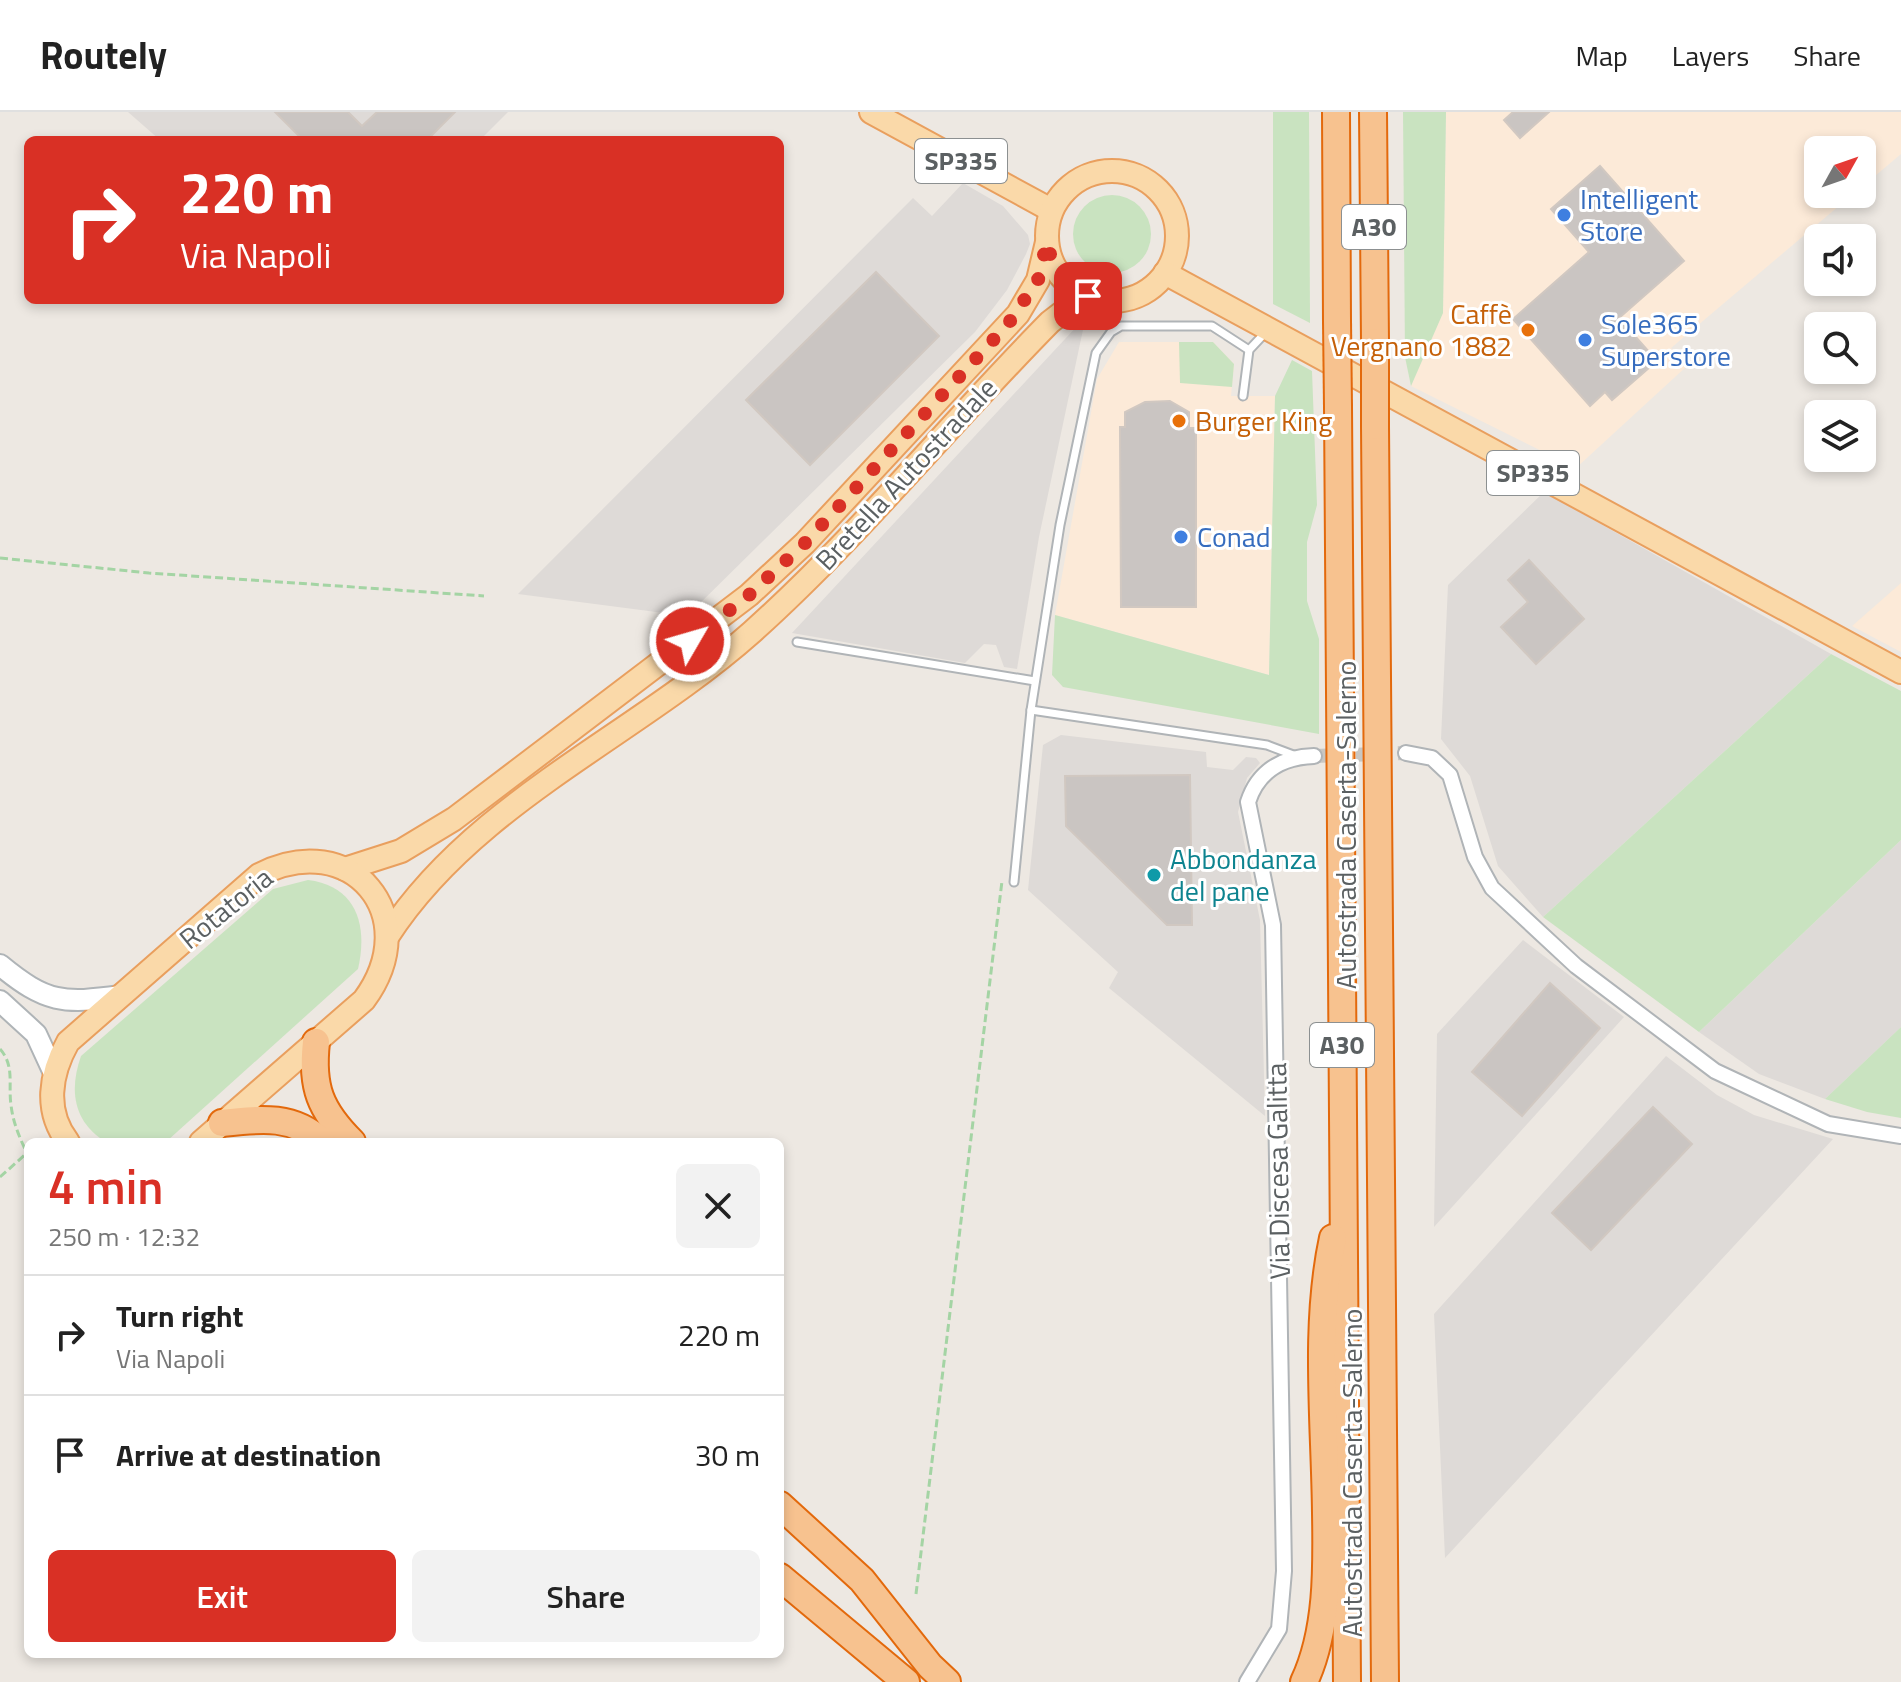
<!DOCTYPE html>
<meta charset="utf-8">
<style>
:root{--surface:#fff;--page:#f2f2f2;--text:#222;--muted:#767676;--line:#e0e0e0;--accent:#d93025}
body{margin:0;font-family:"Titillium Web",sans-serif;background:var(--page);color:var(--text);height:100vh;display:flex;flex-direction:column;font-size:30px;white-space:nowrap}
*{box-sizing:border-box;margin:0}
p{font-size:26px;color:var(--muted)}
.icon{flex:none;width:44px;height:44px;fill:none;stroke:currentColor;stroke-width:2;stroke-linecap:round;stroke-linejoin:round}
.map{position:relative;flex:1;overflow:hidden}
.sheet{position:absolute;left:24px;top:1026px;width:760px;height:520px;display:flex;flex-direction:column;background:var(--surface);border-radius:12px;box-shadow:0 4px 12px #0003}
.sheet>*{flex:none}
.guide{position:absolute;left:24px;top:24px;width:760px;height:168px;border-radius:12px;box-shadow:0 4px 12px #0003;background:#d93025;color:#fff;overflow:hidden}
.needle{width:52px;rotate:50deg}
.buttons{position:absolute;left:1804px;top:24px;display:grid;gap:16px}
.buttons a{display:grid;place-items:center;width:72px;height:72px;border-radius:12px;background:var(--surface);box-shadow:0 4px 12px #0003;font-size:40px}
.pin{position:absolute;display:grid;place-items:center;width:68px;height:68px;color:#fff;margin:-34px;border-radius:16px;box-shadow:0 4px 12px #0006}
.me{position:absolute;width:88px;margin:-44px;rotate:52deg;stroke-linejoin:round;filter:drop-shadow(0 0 6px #0008)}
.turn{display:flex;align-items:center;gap:28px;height:168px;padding:0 24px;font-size:36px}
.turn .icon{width:104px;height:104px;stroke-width:2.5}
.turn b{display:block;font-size:56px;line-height:68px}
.round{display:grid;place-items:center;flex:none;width:84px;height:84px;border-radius:12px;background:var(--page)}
.overview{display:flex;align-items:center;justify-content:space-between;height:136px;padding:0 24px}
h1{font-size:48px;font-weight:600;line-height:60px;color:var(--accent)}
.button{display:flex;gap:16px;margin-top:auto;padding:16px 24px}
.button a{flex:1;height:92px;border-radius:12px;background:var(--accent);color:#fff;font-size:32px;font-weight:600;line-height:92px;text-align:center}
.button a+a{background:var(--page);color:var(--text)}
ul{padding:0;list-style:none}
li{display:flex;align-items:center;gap:24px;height:120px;padding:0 24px;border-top:2px solid var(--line)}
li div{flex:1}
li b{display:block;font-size:30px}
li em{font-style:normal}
header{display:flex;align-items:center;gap:48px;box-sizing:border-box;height:112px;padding:0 40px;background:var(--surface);border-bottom:2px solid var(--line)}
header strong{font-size:38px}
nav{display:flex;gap:44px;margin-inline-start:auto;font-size:28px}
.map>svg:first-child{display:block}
.commercial{fill:#fcead8}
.industrial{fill:#dedad7}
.green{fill:#c9e3c0}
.building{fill:#cac5c2;stroke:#d1c8c1;stroke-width:2}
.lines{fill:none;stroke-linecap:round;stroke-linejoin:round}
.street-tunnel{stroke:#c8c6c2;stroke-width:14;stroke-dasharray:14 7;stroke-linecap:butt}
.lane-casing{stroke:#b0b4b7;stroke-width:11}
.street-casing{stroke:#b0b4b7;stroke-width:18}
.secondary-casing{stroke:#afb4b7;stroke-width:24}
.primary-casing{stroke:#e99f5e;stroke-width:26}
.highway-casing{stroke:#e3690c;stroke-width:30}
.path{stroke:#a4d4a4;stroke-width:3;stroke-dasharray:8 4;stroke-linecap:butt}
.lane{stroke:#fff;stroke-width:7}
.street{stroke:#fff;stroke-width:14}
.secondary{stroke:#fff;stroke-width:20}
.primary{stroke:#fad9a9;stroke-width:22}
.highway{stroke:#f7c28f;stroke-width:26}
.highway-bridge-casing{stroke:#e3690c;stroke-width:30;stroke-linecap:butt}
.highway-bridge{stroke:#f7c28f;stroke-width:26}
.route{stroke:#d93025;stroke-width:14;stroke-dasharray:0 25.2}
.shop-dot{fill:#3f7fe0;stroke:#fff;stroke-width:3}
.food-dot{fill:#e8710a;stroke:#fff;stroke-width:3}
.culture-dot{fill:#0f9aa8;stroke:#fff;stroke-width:3}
.labels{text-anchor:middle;stroke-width:6;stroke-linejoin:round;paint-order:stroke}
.shield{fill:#fff;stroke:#8c9091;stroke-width:2}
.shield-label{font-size:26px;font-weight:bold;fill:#5b6062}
.shop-label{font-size:28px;fill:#366cbe;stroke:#fff;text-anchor:start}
.food-label{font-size:28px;fill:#c56008;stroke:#fff;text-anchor:end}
.street-label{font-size:28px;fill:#5b6062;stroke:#fff}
.culture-label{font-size:28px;fill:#0d838f;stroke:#fff;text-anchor:start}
</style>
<header>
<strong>Routely</strong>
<nav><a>Map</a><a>Layers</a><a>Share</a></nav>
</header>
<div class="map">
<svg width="1901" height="1570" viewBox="0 0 1901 1570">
<rect width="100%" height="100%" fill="#ede8e2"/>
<g class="commercial">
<polygon points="1446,0 1901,0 1901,42 1862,75 1862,38 1818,38 1818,82 1853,82 1671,236 1687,254 1576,356 1411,274 1443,200"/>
<polygon points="1119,230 1213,230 1234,252 1231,284 1275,284 1269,563 1055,503 1097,267"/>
<polygon points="1901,471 1901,540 1852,514"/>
</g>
<g class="industrial">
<polygon points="128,0 508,0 480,28 160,28"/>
<polygon points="963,71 1003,94 1028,123 1030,132 1026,142 1007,178 975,220 687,504 518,482 913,86 932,104"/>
<polygon points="1078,213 1084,213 1039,425 1017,557 1004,555 996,533 984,532 965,551 792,521"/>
<polygon points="1544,380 1831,542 1543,805 1498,754 1470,664 1441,627 1448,473"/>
<polygon points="1061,623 1206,640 1207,655 1233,658 1246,645 1256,646 1260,651 1247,666 1238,700 1260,808 1265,1004 1109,876 1118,860 1028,778 1043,633"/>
<polygon points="1901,728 1901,915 1825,987 1759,962 1699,920"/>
<polygon points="1523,828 1624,905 1434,1115 1437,922"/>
<polygon points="1666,944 1717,983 1754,1003 1833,1027 1445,1446 1434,1202"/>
</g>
<g class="green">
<polygon points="1273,0 1309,0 1310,211 1273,192"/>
<polygon points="1403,0 1446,0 1443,201 1411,274 1405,245"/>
<circle cx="1112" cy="122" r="39"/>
<polygon points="1179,230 1213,230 1234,252 1232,275 1180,271"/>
<polygon points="1292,248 1312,259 1317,393 1307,430 1307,489 1319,527 1319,622 1063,575 1052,563 1055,503 1269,563 1275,284"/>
<polygon points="1831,542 1901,579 1901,728 1699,920 1543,805"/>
<path d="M308,768C357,774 368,814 358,857L167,1029L106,1030C73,1010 69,978 81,944L273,777Z"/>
<polygon points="1901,915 1901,1006 1867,1000 1825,987"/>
</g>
<g class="building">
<polygon points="275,0 348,0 362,14 377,0 455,0 427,28 303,28"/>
<polygon points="1513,0 1549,0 1520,26 1504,8"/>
<polygon points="1600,54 1684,149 1619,206 1657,249 1612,288 1605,280 1590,294 1513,207 1589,140 1551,97"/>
<polygon points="876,160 939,224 810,353 746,288"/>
<polygon points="1170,289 1189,300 1189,316 1196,316 1196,495 1121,495 1120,315 1125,315 1125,300 1145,290"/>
<polygon points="1529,448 1584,507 1536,552 1501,515 1528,490 1508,468"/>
<polygon points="1190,663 1192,813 1167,813 1066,714 1065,664"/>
<polygon points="1550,871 1600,916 1522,1004 1472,960"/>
<polygon points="1653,995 1692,1032 1591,1138 1552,1101"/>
</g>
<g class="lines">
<polyline class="street-tunnel" points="1314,644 1406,641"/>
<g class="lane-casing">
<g id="lane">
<polyline points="1243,284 1249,238 1265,221"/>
<polyline points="797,530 1035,569"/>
<polyline points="1031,598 1267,633 1296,644"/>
<polyline points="1014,770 1031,598 1060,413 1096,241 1111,220 1121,214 1212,214 1249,238"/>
</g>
</g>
<g class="street-casing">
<g id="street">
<polyline points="1406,641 1432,646 1450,663 1475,745 1492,776 1576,854 1715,959 1828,1012 1901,1024"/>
<path d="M1247,1570L1279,1517L1284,1459L1273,813L1248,690C1258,659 1282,645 1314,644"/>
</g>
</g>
<g class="secondary-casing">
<g id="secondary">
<path d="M0,853C46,891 63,892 121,884"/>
<polyline points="0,889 36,922 54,961"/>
</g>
</g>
<g class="primary-casing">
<g id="primary">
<polyline points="871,0 1051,98"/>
<circle cx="1112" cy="124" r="65"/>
<polyline points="1165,161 1901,560"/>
<polyline points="345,757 401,739 454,707 749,483 805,431 1018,202 1038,168 1047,130"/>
<path d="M387,825C473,691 635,624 752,520C859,424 949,312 1050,210L1063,200L1102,188"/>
<path d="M68,1030C44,999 50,962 68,930L259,763C351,715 426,804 364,888L201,1030"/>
</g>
</g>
<g class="highway-casing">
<g id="highway">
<polyline points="1336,0 1337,209"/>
<polyline points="1373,0 1375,230"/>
<polyline points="1338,295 1347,1570"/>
<polyline points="1375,314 1385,1570"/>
<path d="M316,930C311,975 320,998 352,1030"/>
<path d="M222,1011C259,1007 293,1002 322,1030"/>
<polyline points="780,1393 862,1468 930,1554 947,1570"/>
<polyline points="780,1465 906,1570"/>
<path d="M1304,1570C1328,1519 1327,1456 1326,1401C1325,1310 1314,1215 1333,1126"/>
</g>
</g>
<g class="path">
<polyline points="0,446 149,461 484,484"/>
<path d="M0,937C15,954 8,972 11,993C13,1011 20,1027 28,1043"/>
<polyline points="0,1065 27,1041"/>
<polyline points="916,1482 1002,769"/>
</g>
<use href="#lane" class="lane"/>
<use href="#street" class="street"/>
<use href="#secondary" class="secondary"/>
<use href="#primary" class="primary"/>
<use href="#highway" class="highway"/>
<g class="highway-bridge-casing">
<g id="highway-bridge">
<polyline points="1337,209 1338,295"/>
<polyline points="1375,230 1375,314"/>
</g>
</g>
<use href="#highway-bridge" class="highway-bridge"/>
</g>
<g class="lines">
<path class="route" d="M690,529L749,483L805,431L1008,212L1038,168L1047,130C1052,156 1064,172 1088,184"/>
</g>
<g class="shop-dot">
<circle cx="1564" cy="103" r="8"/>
<circle cx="1585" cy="228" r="8"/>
<circle cx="1181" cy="425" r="8"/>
</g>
<g class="food-dot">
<circle cx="1528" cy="218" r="8"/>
<circle cx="1179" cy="309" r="8"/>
</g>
<circle class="culture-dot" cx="1154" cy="763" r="8"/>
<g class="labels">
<g class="shield">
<rect x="915" y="27" width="92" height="44" rx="6"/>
<rect x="1342" y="93" width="64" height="44" rx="6"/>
<rect x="1487" y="339" width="92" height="44" rx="6"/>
<rect x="1310" y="911" width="64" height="44" rx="6"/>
</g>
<g class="shield-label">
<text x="961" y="58">SP335</text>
<text x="1374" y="124">A30</text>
<text x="1533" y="370">SP335</text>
<text x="1342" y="942">A30</text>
</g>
<g class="shop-label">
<text x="1580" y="97">Intelligent<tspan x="1580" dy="32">Store</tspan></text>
<text x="1601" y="222">Sole365<tspan x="1601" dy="32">Superstore</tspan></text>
<text x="1197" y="435">Conad</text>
</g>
<g class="food-label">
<text x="1512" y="212">Caffè<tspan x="1512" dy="32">Vergnano 1882</tspan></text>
<text x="1195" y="319" text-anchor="start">Burger King</text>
</g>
<g class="street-label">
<text transform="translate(906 362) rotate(-47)" y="10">Bretella Autostradale</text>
<text transform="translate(1346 713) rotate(-90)" y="10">Autostrada Caserta-Salerno</text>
<text transform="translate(226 796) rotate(-39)" y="10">Rotatoria</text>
<text transform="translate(1278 1059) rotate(-91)" y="10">Via Discesa Galitta</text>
<text transform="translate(1352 1361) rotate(-90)" y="10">Autostrada Caserta-Salerno</text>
</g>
<g class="culture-label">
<text x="1170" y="757">Abbondanza<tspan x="1170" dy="32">del pane</tspan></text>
</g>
</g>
</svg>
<div class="buttons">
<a><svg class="needle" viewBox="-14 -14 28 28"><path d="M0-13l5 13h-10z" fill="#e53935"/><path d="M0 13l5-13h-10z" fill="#767676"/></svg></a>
<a><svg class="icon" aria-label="sound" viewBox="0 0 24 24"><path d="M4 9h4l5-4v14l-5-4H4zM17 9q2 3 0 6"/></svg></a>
<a><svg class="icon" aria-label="search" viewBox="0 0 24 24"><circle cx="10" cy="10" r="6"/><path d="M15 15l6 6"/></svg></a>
<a><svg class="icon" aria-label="layers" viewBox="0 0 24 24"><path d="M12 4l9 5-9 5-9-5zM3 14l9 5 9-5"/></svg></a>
</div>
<div class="pin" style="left:1088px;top:184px;background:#d93025"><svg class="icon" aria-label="arrive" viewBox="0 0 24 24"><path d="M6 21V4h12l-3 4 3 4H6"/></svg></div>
<svg class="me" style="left:690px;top:529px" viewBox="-20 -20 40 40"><circle r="17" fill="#d93025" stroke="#fff" stroke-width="3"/><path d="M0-11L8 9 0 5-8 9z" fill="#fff"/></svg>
<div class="guide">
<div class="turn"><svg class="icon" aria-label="right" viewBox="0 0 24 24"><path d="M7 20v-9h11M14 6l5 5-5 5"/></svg><div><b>220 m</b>Via Napoli</div></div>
</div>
<section class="sheet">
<div class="overview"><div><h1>4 min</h1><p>250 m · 12:32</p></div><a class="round"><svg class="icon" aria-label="close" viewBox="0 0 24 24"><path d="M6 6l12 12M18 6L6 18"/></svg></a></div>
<ul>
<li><svg class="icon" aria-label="right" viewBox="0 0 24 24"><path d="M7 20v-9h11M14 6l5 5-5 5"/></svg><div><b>Turn right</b><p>Via Napoli</p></div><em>220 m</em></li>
<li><svg class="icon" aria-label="arrive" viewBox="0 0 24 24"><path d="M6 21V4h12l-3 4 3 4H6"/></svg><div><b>Arrive at destination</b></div><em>30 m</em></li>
</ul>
<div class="button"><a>Exit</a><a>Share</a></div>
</section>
</div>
